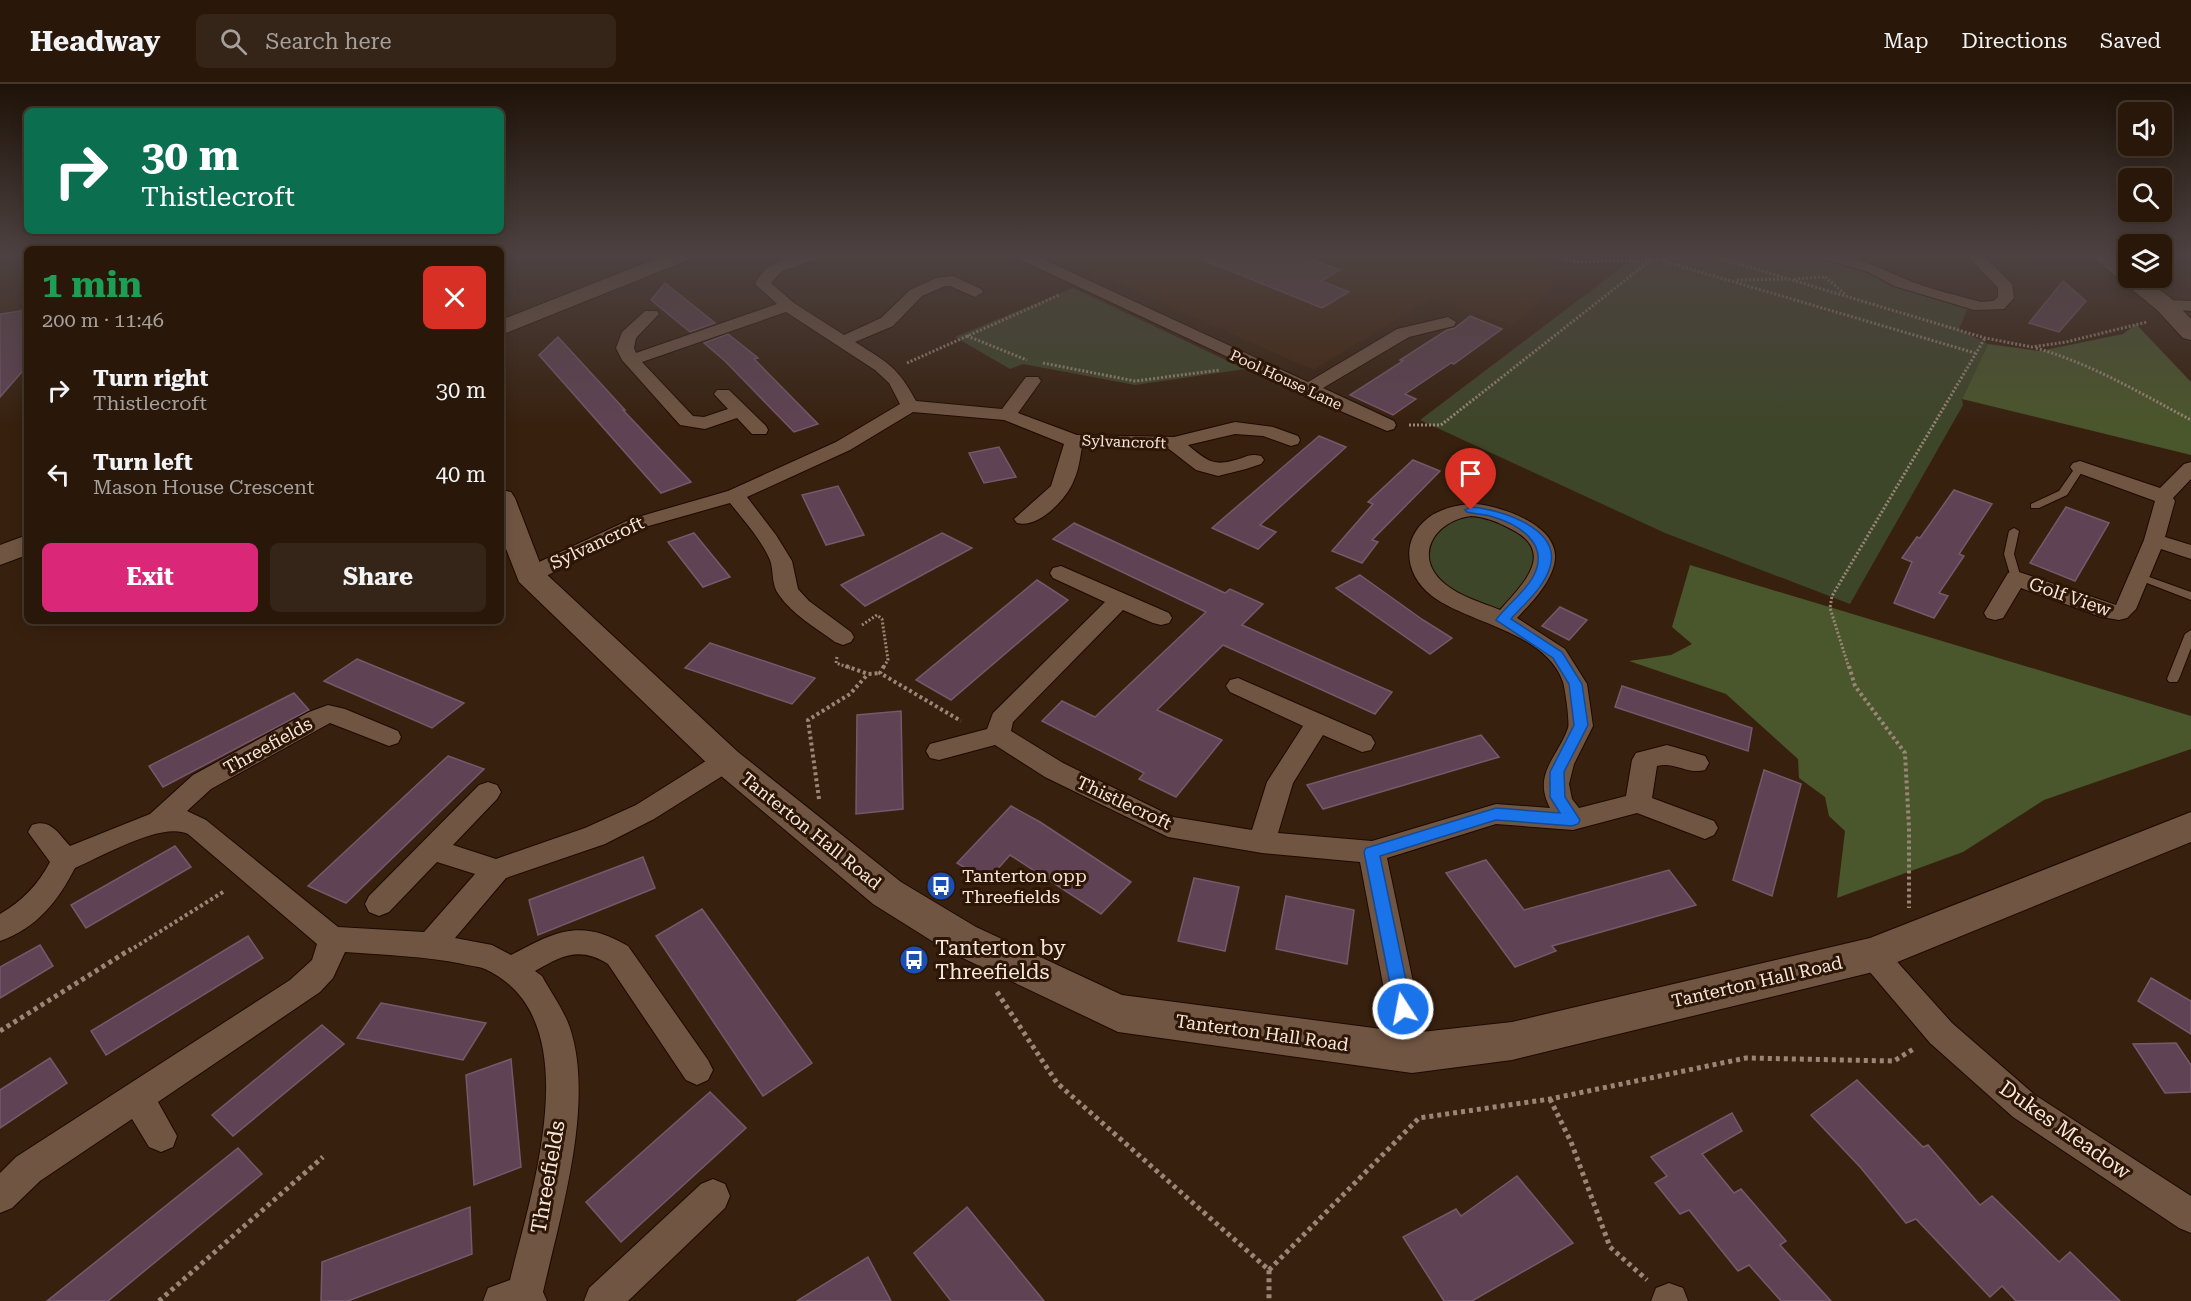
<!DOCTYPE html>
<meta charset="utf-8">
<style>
:root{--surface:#29180a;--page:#352518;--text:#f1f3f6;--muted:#a5a09c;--line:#45372b;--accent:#db2777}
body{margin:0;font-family:"Roboto Serif",serif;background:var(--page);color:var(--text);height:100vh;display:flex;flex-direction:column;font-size:22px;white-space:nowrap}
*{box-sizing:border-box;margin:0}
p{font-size:20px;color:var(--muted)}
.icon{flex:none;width:33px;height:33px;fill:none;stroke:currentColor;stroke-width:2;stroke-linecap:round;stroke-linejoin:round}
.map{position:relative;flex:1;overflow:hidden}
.panel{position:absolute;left:24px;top:162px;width:480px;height:378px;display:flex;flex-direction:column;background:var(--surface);border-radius:9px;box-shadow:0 3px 15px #0003,0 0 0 2px var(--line)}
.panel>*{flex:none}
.banner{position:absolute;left:24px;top:24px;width:480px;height:126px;border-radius:9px;box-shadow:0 3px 15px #0003,0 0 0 2px var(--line);background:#0b6e4f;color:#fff;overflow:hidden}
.buttons{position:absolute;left:2118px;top:18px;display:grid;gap:12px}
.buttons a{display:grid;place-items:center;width:54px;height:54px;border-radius:9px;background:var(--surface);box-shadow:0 3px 15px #0003,0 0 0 2px var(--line);font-size:30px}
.pin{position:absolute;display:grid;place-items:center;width:51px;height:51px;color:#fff;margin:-62px -26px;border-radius:50% 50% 50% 0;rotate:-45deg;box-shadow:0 0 6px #0007}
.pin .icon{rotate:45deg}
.me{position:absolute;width:66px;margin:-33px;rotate:349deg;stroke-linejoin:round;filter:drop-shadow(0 0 4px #0008)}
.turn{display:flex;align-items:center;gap:21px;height:126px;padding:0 18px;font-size:27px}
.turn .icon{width:78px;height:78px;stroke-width:2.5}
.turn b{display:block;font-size:42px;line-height:51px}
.round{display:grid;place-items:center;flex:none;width:63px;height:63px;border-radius:9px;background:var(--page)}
.overview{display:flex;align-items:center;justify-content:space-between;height:102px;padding:0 18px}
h1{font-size:36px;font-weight:700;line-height:45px;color:#1e9e55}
.cta{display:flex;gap:12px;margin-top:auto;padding:12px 18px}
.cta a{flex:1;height:69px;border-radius:9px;background:var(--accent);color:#fff;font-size:24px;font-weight:700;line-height:69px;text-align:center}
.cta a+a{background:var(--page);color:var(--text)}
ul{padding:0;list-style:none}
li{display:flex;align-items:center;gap:18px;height:84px;padding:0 18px}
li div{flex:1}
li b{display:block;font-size:22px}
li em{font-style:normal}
header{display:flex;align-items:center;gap:36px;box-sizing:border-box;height:84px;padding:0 30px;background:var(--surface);border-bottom:2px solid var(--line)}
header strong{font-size:28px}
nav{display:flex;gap:33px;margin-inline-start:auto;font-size:21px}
.search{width:420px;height:54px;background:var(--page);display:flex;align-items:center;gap:15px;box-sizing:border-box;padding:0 21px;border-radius:9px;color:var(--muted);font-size:22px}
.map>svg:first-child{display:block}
.built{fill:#41240c}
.green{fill:#3e4629}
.forest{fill:#4a562b}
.building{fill:#5f4354;stroke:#76586a;stroke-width:1.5}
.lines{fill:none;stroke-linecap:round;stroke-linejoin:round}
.lane-casing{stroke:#1e0900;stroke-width:2}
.street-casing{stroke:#1e0900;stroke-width:2}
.secondary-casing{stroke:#1e0900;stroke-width:2}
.path-far2{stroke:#9a8677;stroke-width:3;stroke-dasharray:2 2;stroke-linecap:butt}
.path-far1{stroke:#9a8677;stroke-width:4;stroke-dasharray:3 3;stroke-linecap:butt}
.path{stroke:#9a8677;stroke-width:5;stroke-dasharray:4 4;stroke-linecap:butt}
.lane{fill:#705542;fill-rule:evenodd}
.street{fill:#705542;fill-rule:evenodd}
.secondary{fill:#705542;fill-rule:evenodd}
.route{fill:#1a73e8;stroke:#114b97;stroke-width:1.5}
.labels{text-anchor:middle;stroke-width:6;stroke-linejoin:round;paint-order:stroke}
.far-street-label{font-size:15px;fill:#f7e7db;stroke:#2d1605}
.street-label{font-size:18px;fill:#f7e7db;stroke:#2d1605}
.poi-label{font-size:18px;fill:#f7e7db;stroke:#2d1605;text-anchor:start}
.near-poi-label{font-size:21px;fill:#f7e7db;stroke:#2d1605;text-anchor:start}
.near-street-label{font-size:21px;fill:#f7e7db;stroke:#2d1605}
</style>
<header>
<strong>Headway</strong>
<div class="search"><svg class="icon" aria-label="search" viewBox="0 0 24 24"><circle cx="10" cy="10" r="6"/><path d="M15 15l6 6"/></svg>Search here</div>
<nav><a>Map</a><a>Directions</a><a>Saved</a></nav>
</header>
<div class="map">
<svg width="2191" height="1217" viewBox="0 0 2191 1217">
<rect width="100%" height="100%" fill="#37200e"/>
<polygon class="built" points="1057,172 1527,172 1547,185 1555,196 1547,210 1512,242 1432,214 1313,286"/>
<g class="green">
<polygon points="1677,172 1816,172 1872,187 1968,224 1959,245 1988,260 1962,315 1963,321 1850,520 1665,449 1420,336 1630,177"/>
<polygon points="1073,204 1245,285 1135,301 1023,280 1010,285 955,253"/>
<polygon points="1453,429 1512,436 1545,472 1503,536 1424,490 1424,448"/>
</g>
<g class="forest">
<polygon points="2136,240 2191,298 2191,371 1962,315 1988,260 2040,267 2123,250"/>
<polygon points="1690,481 2191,632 2191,665 2044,716 1963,768 1837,814 1845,747 1829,732 1825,713 1799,694 1798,675 1726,610 1629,577 1671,571 1692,560 1672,543"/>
</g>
<g class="building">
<polygon points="1194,172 1302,172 1340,186 1321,197 1349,208 1322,224"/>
<polygon points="2063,197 2086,217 2059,248 2029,239"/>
<polygon points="665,199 715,239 690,248 651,216"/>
<polygon points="27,226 27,282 0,313 0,230"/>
<polygon points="1470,232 1502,245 1454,280 1451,279 1405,310 1416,315 1393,331 1350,311 1403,277 1400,276 1447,246 1455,244"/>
<polygon points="728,250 758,274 754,275 818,340 794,348 725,277 704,259"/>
<polygon points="558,253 625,326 623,326 691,398 661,409 539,271"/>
<polygon points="1319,352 1346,363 1260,441 1276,448 1258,465 1212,444"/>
<polygon points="999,363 1016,393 984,399 969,369"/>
<polygon points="1413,376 1440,387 1372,456 1378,458 1362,479 1332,467 1373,420 1368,418"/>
<polygon points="838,402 864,451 826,461 802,411"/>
<polygon points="1954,406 1992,420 1959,470 1964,472 1939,509 1948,512 1934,534 1894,519 1912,478 1902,474 1917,453 1920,454"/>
<polygon points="2066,423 2109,439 2075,497 2030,479"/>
<polygon points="1074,439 1225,509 1230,505 1263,520 1242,541 1392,608 1375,630 1223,561 1157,626 1222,656 1176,713 1139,695 1144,689 1042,637 1062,617 1095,633 1206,528 1053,455"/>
<polygon points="694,449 730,493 703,503 668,458"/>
<polygon points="942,449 972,464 865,522 841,501"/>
<polygon points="1360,491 1423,536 1452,554 1430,570 1336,504"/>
<polygon points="1037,496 1068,516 951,616 916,596"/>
<polygon points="1560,523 1587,536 1569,556 1542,542"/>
<polygon points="710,559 815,594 792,620 685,584"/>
<polygon points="357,575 464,619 432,644 324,597"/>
<polygon points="1622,602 1752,644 1748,667 1615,623"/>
<polygon points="294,609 309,626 163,703 149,682"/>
<polygon points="901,627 903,725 856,730 857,631"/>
<polygon points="1481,651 1499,673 1323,725 1307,701"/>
<polygon points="448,672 484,685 346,819 308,802"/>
<polygon points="1764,686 1801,700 1772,812 1733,796"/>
<polygon points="1011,722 1040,738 1131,798 1101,830 1010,771 987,797 957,779"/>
<polygon points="175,762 191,783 86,844 71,821"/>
<polygon points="643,773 655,804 538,851 529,816"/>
<polygon points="1486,776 1524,826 1669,786 1696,821 1552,862 1556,867 1515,883 1446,789"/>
<polygon points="1194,794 1239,803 1225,867 1178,857"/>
<polygon points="1286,812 1354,826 1347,880 1276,865"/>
<polygon points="702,825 812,979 763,1012 656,852"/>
<polygon points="248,852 263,874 106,971 91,947"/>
<polygon points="40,861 53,882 0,914 0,883"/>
<polygon points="2151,894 2191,917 2191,950 2138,917"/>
<polygon points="381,919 486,939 463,976 357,954"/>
<polygon points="322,941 344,960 233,1052 212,1031"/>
<polygon points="2176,959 2191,981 2191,1008 2165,1009 2133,960"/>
<polygon points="50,974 67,999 0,1044 0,1006"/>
<polygon points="511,975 521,1083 474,1101 466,991"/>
<polygon points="1857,996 1923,1063 1928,1061 1980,1121 1992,1112 2059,1178 2070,1168 2120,1217 2016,1217 2002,1202 1990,1213 1916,1135 1906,1139 1861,1084 1811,1031"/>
<polygon points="710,1008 746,1044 621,1158 586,1118"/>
<polygon points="1732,1029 1742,1047 1702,1070 1734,1109 1741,1105 1786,1157 1780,1161 1831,1217 1781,1217 1749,1181 1738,1187 1689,1126 1680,1130 1655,1099 1667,1092 1651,1073"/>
<polygon points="238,1064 262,1090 108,1217 47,1217"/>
<polygon points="1517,1092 1573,1159 1472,1217 1444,1217 1403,1153 1456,1125 1461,1132"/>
<polygon points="470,1123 472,1170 348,1217 321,1217 322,1178"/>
<polygon points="967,1123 1044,1217 951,1217 914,1169"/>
<polygon points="868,1173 891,1217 797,1217"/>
</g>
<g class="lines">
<g class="lane-casing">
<g id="lane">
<polygon points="2080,380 2085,383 2067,411 2039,424 2031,424 2031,420 2059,407 2077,381"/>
<polygon points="2014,444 2019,447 2014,470 2021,494 2016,497 2011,494 2004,470 2009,447"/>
<polygon points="2138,489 2191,508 2191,516 2134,494 2133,492"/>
<polygon points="2191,546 2191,564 2179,595 2177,598 2169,598 2167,595 2185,550"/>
</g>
</g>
<g class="street-casing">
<g id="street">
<path d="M798,172H821L818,175L782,187L771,199L794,219L844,251L881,234L910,206L936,194L953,192L981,205L983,208L975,213L950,202H945L922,212L893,242L855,258C887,278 898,283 916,317L1002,325L1026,293H1038L1041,297L1018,329L1077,351L1174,353L1235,338L1273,343L1298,352L1300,356L1298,360L1291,362L1263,352L1235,350L1188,361C1209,379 1215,383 1242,374C1249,371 1253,370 1261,372L1264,376L1261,380L1246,385L1218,392L1196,386L1169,365L1082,363C1080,374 1079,385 1074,396C1067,415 1038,445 1017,439L1014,435L1051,402L1064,360L1004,336L913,328L850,366L747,413L776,451L792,477L798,505L809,517L851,548L854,553L851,558L843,561L835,558C816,544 793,531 779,511C771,501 774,487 770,476C761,455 744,437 730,419L645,443L538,496L530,498L522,496L519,491L522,486L631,435L728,407L836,358L900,320L889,299L875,286L786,228L642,278L693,332L704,333L728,325L714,310L717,306H729L766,342L768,346L766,350H752L737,334L705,345L680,341L622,276L616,264L622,248L645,227H657L659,230L636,254L634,264L636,269L777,220L755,200C764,181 779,177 798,172Z"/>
<polygon points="1016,172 1036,172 1308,298 1397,245 1448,233 1456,238 1454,242 1409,253 1323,304 1394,337 1396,341 1394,345 1387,347 1301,310 1298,306 1019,175"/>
<path d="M1820,172C1852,169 1876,183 1905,195C1928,205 1956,211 1981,218L1993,217L1998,213V204L1968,172H1984L2012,200L2014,214L2004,225L1974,226L1894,202L1868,188L1823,175Z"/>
<polygon points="2165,216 2191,217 2191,227 2159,224 2157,221"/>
<polygon points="2080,377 2160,404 2184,380 2191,378 2191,395 2173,414 2175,417 2165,453 2191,461 2191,475 2161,465 2136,525 2127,534 2119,536 2101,533 2021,504 2003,534 1995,536 1987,534 1984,529 2008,489 2016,487 2116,521 2144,456 2155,417 2073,387 2070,383 2073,379"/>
<path d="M1476,420C1504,423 1564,443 1554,481C1549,501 1531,519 1517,534L1565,565L1587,600L1593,642L1574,680L1569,700L1572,715L1579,724L1626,712L1632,676L1636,669L1667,661L1705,672L1709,679L1705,686C1688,691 1674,677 1657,682L1652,714L1714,737L1718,744L1714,751L1705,755L1637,729L1573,746L1496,740L1387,774L1428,969L1423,979L1412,983L1401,979L1396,969L1360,778L1262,769L1168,753L1045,693L995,661L939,676L930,674L926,667L930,660L987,645L993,629L1105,518L1053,494L1050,489L1053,484L1061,482L1169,529L1172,534L1169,539L1161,541L1153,539L1123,526L1013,638L1011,647L1063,679L1173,733L1252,746L1267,698L1303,642L1230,608L1226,602L1230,596L1238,594L1371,652L1375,659L1371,666L1362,668L1323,651L1293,699L1278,749L1372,757L1496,720L1550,724C1532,690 1558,673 1568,644C1570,638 1565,605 1563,598C1545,547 1469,540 1432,512C1405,491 1400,456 1428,434C1441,424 1460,420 1476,420ZM1471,432C1486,433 1498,438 1511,445C1557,468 1523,500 1500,526C1481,518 1461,513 1445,500C1412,473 1434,437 1471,432Z"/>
<path d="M328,621L345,625L398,647L401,653L398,659L389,662L330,639L211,705L187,727L206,736L338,843L424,848L475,790L437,778L389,828L379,832L369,828L365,820L369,812L479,701L488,698L497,701L501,708L497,715L453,761L496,775L585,744L636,721L717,670L726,668L735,670L739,677L735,684L654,735L605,760L506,794L455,854L492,861L511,871C556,847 581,834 628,862L708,976L713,986L708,996L697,1001L686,996L608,880C579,862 562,872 535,887L542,892C551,909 564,926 570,944C595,1020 560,1132 543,1208L547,1217H483L488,1204L510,1196C530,1111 592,934 485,885C478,882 470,882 463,880C424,872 384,871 345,868L333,894L320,908L158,1018L177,1052L173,1063L161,1068L149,1063L132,1035L40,1097L12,1124L0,1129V1089L16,1073L290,896L312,876L317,860L188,750C162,737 101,773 75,784C58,817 37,844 0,857V830C22,817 38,801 50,778L28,748L32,741C50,734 58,749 70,762L150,730L193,691L309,628Z"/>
<polygon points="1873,858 1883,862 1952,939 2035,1011 2191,1112 2191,1149 2179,1144 2013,1033 1930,959 1863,880 1858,871 1863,862"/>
<polygon points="713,1095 725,1100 730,1112 725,1124 628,1217 584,1217 589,1204 701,1100"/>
<polygon points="1669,1199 1683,1204 1688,1217 1651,1217 1656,1204"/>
</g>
</g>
<g class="secondary-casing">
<g id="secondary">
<polygon points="663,172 691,172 688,176 501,251 501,236"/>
<polygon points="2093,172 2116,172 2128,181 2128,194 2144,194 2173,216 2191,235 2191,256 2183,254 2157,226 2096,176"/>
<polygon points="501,406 511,408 515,414 543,487 738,668 901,798 976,843 1122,911 1412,949 1512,938 1870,854 2191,728 2191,758 1873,888 1512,976 1412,989 1118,948 948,867 873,820 714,686 519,498 501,452"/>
<polygon points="27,451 27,471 0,481 0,461"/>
</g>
</g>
<g class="path-far2">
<polyline points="1554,172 1575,178 1651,176"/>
<polyline points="1663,177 1975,269"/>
<polyline points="1825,193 1846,211"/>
<polyline points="1794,195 1825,193"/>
<polyline points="1737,196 1786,195"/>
<polyline points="967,252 1027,276"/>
<path d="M2036,264C2092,280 2140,309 2191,336"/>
<polyline points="907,279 1059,211"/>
<polyline points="1043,279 1135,297 1220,286"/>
<polyline points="1409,341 1441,341 1651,176 1712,172 1985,254 2032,263 2066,258 2147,238"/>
<polyline points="862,541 877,531 882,535 888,576 883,584"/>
<polyline points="837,573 836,579 850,584"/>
<polyline points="1849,584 1830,524 1832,512 1985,254"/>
</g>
<g class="path-far1">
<polyline points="846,582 868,590 880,589"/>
<polyline points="884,582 880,589 961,637"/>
<polyline points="1849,582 1855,602 1905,669 1909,744 1909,824"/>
<polyline points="819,715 808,636 850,610 868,590"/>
<polyline points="129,867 223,808"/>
</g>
<g class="path">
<polyline points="997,908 1057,999 1269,1186 1269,1217"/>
<polyline points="0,947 131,865"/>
<polyline points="1550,1015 1571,1058 1610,1163 1647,1196"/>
<polyline points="1269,1186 1419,1034 1550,1015 1746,974 1894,977 1915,964"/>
<polyline points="159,1217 323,1073"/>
</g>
<use href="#lane" class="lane"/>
<use href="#street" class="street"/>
<use href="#secondary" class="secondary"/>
</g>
<linearGradient id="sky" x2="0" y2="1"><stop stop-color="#1e1208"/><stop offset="0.5" stop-color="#4d4241"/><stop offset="1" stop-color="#4d4241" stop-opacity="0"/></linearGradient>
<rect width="2191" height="342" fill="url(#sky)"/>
<path class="route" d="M1471,423C1499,425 1562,444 1550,483C1544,504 1524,520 1511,535L1562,568L1582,600L1588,641L1564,688L1565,713L1580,736L1578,740L1572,742L1496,736L1380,772L1412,925L1409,930L1403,932L1397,930L1395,925L1364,768L1366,764L1496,724L1560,729L1550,713V688L1574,641L1569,600L1553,574L1496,536C1507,521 1524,509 1533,493C1551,460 1519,440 1490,432C1483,430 1474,430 1467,428L1465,426Z"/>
<defs>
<g id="bus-disc" transform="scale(1.5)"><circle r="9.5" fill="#1a4fb4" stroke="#2d1605"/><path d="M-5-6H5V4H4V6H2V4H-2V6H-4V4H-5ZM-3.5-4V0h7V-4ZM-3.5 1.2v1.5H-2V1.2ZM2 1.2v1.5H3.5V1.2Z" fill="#fff"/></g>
</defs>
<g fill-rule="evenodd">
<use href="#bus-disc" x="941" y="802"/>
<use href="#bus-disc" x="914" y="876"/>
</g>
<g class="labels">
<g class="far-street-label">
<text transform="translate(1286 296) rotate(25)" y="5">Pool House Lane</text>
<text transform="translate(1124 358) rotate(2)" y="5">Sylvancroft</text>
</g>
<g class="street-label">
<text transform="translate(597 459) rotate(-25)" y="6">Sylvancroft</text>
<text transform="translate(2070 513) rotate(19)" y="6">Golf View</text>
<text transform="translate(268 662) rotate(-29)" y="6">Threefields</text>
<text transform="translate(1124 719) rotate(25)" y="6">Thistlecroft</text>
<text transform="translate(811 747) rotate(39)" y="6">Tanterton Hall Road</text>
<text transform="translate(1757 898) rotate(-13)" y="6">Tanterton Hall Road</text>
<text transform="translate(1262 949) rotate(8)" y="6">Tanterton Hall Road</text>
</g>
<g class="poi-label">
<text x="962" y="798">Tanterton opp<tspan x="962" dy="21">Threefields</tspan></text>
</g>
<g class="near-poi-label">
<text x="935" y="871">Tanterton by<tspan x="935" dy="24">Threefields</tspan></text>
</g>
<g class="near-street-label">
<text transform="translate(2065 1046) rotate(35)" y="7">Dukes Meadow</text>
<text transform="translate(548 1093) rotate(-80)" y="7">Threefields</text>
</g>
</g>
</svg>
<div class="buttons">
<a><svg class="icon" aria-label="sound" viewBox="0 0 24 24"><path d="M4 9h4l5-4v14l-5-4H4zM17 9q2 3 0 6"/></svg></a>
<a><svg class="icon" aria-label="search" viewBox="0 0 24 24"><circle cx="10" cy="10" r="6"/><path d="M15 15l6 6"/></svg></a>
<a><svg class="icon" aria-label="layers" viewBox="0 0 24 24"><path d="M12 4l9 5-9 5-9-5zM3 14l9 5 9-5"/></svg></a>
</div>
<div class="pin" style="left:1471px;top:426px;background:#d93025"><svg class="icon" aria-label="arrive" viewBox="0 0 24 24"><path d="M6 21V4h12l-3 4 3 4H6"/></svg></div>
<svg class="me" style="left:1403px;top:925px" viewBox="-20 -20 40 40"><circle r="17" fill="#1a73e8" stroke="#fff" stroke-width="3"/><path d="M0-11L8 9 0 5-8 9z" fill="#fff"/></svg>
<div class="banner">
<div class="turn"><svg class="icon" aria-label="right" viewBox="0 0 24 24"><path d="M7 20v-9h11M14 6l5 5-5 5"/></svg><div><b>30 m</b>Thistlecroft</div></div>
</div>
<section class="panel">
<div class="overview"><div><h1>1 min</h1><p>200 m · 11:46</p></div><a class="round" style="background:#d93025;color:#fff"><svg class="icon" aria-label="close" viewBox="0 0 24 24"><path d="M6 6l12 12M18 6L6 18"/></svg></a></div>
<ul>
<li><svg class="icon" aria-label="right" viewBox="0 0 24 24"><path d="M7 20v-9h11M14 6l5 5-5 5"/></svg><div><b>Turn right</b><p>Thistlecroft</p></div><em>30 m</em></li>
<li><svg class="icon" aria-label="left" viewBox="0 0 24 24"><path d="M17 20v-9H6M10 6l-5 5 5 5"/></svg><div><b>Turn left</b><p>Mason House Crescent</p></div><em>40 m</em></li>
</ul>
<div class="cta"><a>Exit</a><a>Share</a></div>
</section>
</div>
